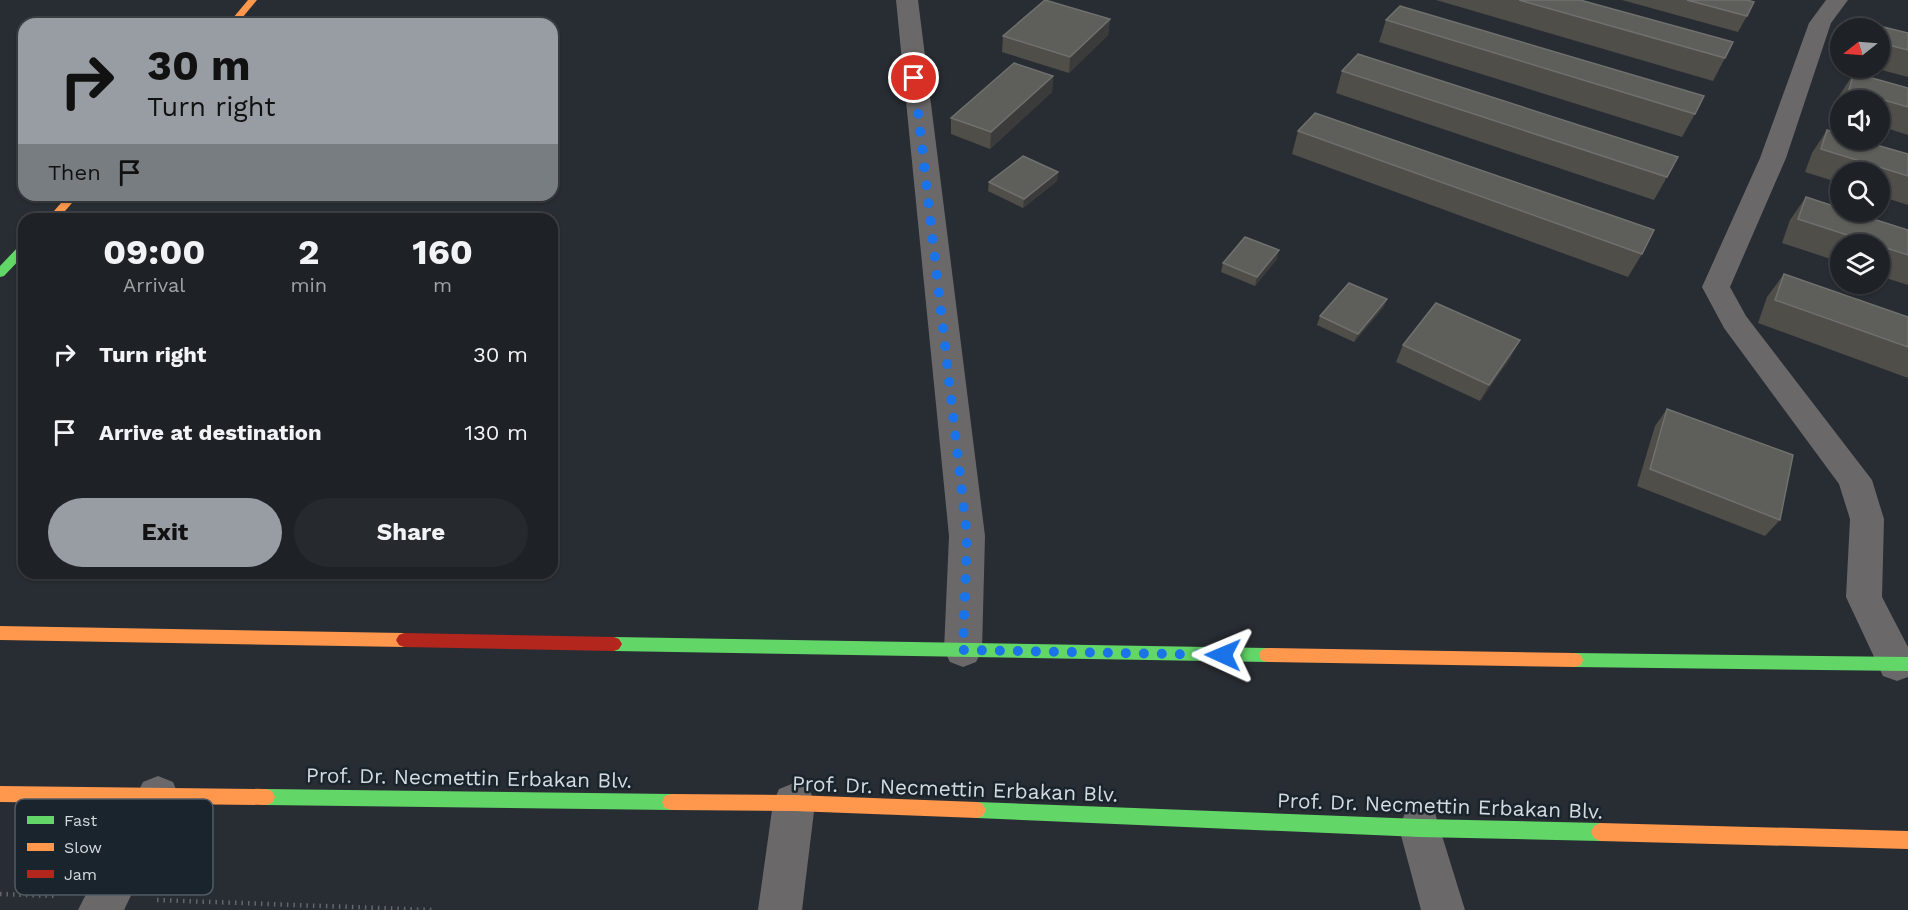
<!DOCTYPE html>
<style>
:root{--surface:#1e2226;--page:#262a2e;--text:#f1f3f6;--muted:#a1a4a7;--line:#3c3f43;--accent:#979da3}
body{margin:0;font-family:"Work Sans",sans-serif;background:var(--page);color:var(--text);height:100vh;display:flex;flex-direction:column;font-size:22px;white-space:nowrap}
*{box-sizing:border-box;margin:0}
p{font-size:20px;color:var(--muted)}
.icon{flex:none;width:33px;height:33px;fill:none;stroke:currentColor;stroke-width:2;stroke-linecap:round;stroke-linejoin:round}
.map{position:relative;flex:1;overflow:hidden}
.side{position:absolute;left:18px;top:213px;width:540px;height:366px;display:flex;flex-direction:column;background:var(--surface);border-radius:18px;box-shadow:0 2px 4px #0004,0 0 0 2px var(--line)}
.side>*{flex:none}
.hud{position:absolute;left:18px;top:18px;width:540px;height:183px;border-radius:18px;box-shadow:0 2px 4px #0004,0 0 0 2px var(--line);background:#979da3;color:#111;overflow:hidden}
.needle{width:39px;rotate:253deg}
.controls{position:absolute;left:1830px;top:18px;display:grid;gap:12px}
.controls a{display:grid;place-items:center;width:60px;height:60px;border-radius:50%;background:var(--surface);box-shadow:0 2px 4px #0004,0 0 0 2px var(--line);font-size:30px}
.pin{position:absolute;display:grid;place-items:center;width:51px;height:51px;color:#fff;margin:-26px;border:3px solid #fff;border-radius:50%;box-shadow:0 2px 6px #0007}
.me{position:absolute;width:66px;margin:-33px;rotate:271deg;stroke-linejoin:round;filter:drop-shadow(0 0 4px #0008)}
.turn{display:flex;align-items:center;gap:21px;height:126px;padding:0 30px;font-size:27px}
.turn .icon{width:78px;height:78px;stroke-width:2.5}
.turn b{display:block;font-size:42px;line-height:51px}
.then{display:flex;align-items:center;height:57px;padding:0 30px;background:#0003;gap:12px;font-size:22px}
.eta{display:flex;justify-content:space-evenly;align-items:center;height:102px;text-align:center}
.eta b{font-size:36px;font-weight:700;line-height:42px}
.cta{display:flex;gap:12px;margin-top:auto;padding:12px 30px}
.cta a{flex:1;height:69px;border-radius:36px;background:var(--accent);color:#111;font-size:24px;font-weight:700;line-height:69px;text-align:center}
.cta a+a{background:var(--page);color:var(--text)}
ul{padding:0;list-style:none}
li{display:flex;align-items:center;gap:18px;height:78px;padding:0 30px}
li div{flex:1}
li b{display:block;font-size:22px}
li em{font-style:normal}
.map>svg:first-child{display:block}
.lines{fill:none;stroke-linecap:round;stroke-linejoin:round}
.path{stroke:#656669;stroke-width:4.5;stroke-dasharray:1.5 5;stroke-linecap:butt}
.street{fill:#6a6869;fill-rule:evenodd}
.fast{fill:#63d668;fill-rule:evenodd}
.slow{fill:#ff974d;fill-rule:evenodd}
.jam{fill:#b3261e;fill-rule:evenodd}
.wall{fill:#504e49}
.shaded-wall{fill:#3a3b3a}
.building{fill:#5e5e5a;stroke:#70716f;stroke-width:1.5}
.route{stroke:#1a73e8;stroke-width:10;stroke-dasharray:0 18}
.labels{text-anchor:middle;stroke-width:5;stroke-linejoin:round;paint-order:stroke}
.near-street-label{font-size:21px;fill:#d3dae0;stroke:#1a242d}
.key{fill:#1a242d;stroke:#525b63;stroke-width:1.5}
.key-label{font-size:16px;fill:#d3dae0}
</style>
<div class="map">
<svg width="1908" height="910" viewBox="0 0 1908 910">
<rect width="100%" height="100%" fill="#282d33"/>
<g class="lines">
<g class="path">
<polyline points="0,894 56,896"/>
<polyline points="157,900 434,910"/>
</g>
<g class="street">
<polygon points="896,0 918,0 985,536 982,650 976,662 963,667 950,662 944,650 949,536"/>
<polygon points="1826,0 1848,0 1831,23 1786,158 1730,287 1746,316 1872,480 1884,519 1882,597 1908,647 1908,677 1897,681 1883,676 1846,597 1850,519 1839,484 1724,328 1702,287 1760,158 1809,23"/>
<polygon points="158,776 173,782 179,796 124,910 78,910 143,782"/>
<polygon points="794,783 809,789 815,803 802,910 758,910 773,803 779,789"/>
<polygon points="1420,807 1435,813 1465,910 1421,910 1399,828 1405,813"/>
</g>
<g class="fast">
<polygon points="24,244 24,255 4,276 0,277 0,266 20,245"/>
<polygon points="614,637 1267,648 1273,650 1275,655 1273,660 1267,662 614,651 609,649 606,644 609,639"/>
<polygon points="1575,653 1908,657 1908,671 1575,667 1569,665 1567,660 1569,655"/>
<polygon points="266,789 671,794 677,796 680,802 677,808 671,810 266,805 260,803 257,797 260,791"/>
<polygon points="977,802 1420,819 1600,823 1606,826 1609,832 1606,838 1600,841 1420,837 977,818 971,816 968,810 971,804"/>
</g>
<g class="slow">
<polygon points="248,0 257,0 237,24 228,24"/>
<polygon points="68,195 79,195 58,219 47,219"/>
<polygon points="0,626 404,633 409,635 412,640 409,645 404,647 0,640"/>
<polygon points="1267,648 1575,653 1581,655 1583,660 1581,665 1575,667 1267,662 1261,660 1259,655 1261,650"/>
<polygon points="0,786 266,789 272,791 275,797 272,803 266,805 0,802"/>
<polygon points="671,794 794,795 977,802 983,804 986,810 983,816 977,818 794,811 671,810 665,808 662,802 665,796"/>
<polygon points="1600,823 1908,831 1908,849 1600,841 1594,838 1591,832 1594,826"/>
</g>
<polygon class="jam" points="404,633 614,637 619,639 622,644 619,649 614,651 404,647 399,645 396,640 399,635"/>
</g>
<g class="wall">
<polygon points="1436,0 1580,0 1725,58 1713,81"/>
<polygon points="1622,0 1747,0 1747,16 1738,32"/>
<polygon points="1110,19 1108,35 1069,73 1002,52 1003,36"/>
<polygon points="1386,20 1695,114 1682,137 1379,42"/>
<polygon points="1867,23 1908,33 1908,77 1874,68 1880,68 1880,28 1864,28"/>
<polygon points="1342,71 1667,177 1654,200 1336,93"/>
<polygon points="1854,73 1908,88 1908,135 1880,126 1880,100 1840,100 1840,115 1833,113 1839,96"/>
<polygon points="1053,76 1052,92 990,149 951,134 951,118"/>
<polygon points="1827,130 1908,154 1908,205 1880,196 1880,172 1840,172 1840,183 1805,172 1812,153"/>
<polygon points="1298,131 1642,254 1628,277 1292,154"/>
<polygon points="1058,172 1057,181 1023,208 988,191 989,182"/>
<polygon points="1806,197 1908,230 1908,285 1880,276 1880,244 1840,244 1840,262 1782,243 1790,220"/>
<polygon points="1277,259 1255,286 1221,272 1223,263"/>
<polygon points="1784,274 1908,317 1908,378 1758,323 1767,297"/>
<polygon points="1387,299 1383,308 1354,342 1317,325 1320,316"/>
<polygon points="1403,345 1511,357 1480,401 1396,362"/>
<polygon points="1667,409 1780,520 1765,536 1637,486 1655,426"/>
</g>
<g class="shaded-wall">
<polygon points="1110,19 1108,35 1069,73 1070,57"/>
<polygon points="1053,76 1052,92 990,149 991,132"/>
<polygon points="1058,172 1057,181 1023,208 1024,199"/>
<polygon points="1279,250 1277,259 1255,286 1257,277"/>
<polygon points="1387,299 1383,308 1354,342 1358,334"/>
<polygon points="1520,340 1511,357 1480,401 1489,385"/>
</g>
<g class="building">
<polygon points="1045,0 1110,19 1070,57 1003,36"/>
<polygon points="1519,0 1580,0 1733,42 1725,58"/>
<polygon points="1687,0 1747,0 1754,2 1747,16"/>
<polygon points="1400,6 1704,96 1695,114 1386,20"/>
<polygon points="1867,23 1908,33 1908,50 1880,43 1880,28 1865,28"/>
<polygon points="1358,54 1678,157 1667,177 1342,71"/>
<polygon points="1014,63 1053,76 991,132 951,118"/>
<polygon points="1854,73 1908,88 1908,107 1849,90"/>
<polygon points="1315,113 1654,230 1642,254 1298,131"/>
<polygon points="1827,130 1840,134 1840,140 1859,140 1908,154 1908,176 1821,149"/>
<polygon points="1023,156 1058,172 1024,199 989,182"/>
<polygon points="1806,197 1840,208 1840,212 1851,212 1908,230 1908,255 1880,246 1880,244 1875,244 1798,219"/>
<polygon points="1245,237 1279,250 1257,277 1223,263"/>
<polygon points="1784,274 1908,317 1908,347 1775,300"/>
<polygon points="1349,283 1387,299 1358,334 1320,316"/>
<polygon points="1436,303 1520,340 1489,385 1403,345"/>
<polygon points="1667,409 1793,455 1780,520 1650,469"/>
</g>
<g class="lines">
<polyline class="route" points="914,78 967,536 963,650 1223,655"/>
</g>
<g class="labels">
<g class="near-street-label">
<text transform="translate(469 778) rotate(1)" y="7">Prof. Dr. Necmettin Erbakan Blv.</text>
<text transform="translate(955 789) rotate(2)" y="7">Prof. Dr. Necmettin Erbakan Blv.</text>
<text transform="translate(1440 806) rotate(2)" y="7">Prof. Dr. Necmettin Erbakan Blv.</text>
</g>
</g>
<rect x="15" y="799" width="198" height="96" rx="9" class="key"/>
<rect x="27" y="816" width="27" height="8" fill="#63d668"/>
<rect x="27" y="843" width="27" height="8" fill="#ff974d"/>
<rect x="27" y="870" width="27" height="8" fill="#b3261e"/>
<g class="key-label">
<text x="64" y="826">Fast</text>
<text x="64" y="853">Slow</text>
<text x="64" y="880">Jam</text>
</g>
</svg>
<div class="controls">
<a><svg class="needle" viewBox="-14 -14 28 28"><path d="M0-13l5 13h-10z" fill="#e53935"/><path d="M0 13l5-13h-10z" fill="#a1a4a7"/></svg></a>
<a><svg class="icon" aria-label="sound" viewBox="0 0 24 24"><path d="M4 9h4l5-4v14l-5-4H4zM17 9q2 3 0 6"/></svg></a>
<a><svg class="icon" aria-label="search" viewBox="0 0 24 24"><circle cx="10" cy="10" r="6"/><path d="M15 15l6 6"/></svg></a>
<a><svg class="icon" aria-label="layers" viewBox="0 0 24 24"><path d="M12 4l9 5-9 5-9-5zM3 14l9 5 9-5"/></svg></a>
</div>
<div class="pin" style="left:914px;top:78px;background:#d93025"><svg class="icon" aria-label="arrive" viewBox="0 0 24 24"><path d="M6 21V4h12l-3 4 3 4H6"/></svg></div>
<svg class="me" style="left:1223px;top:655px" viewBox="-20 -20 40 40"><path d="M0-17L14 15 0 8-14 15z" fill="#1a73e8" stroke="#fff" stroke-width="4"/></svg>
<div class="hud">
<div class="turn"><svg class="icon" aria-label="right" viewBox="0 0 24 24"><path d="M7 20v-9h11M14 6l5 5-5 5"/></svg><div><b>30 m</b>Turn right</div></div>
<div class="then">Then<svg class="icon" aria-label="arrive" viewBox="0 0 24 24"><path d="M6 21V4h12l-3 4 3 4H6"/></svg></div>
</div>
<section class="side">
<div class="eta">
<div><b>09:00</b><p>Arrival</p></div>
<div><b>2</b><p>min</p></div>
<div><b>160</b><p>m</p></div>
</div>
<ul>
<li><svg class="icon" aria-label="right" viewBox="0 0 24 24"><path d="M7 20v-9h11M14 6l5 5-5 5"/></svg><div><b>Turn right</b></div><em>30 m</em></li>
<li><svg class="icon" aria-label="arrive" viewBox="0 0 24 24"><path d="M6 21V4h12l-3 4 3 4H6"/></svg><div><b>Arrive at destination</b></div><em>130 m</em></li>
</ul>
<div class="cta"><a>Exit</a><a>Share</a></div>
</section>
</div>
